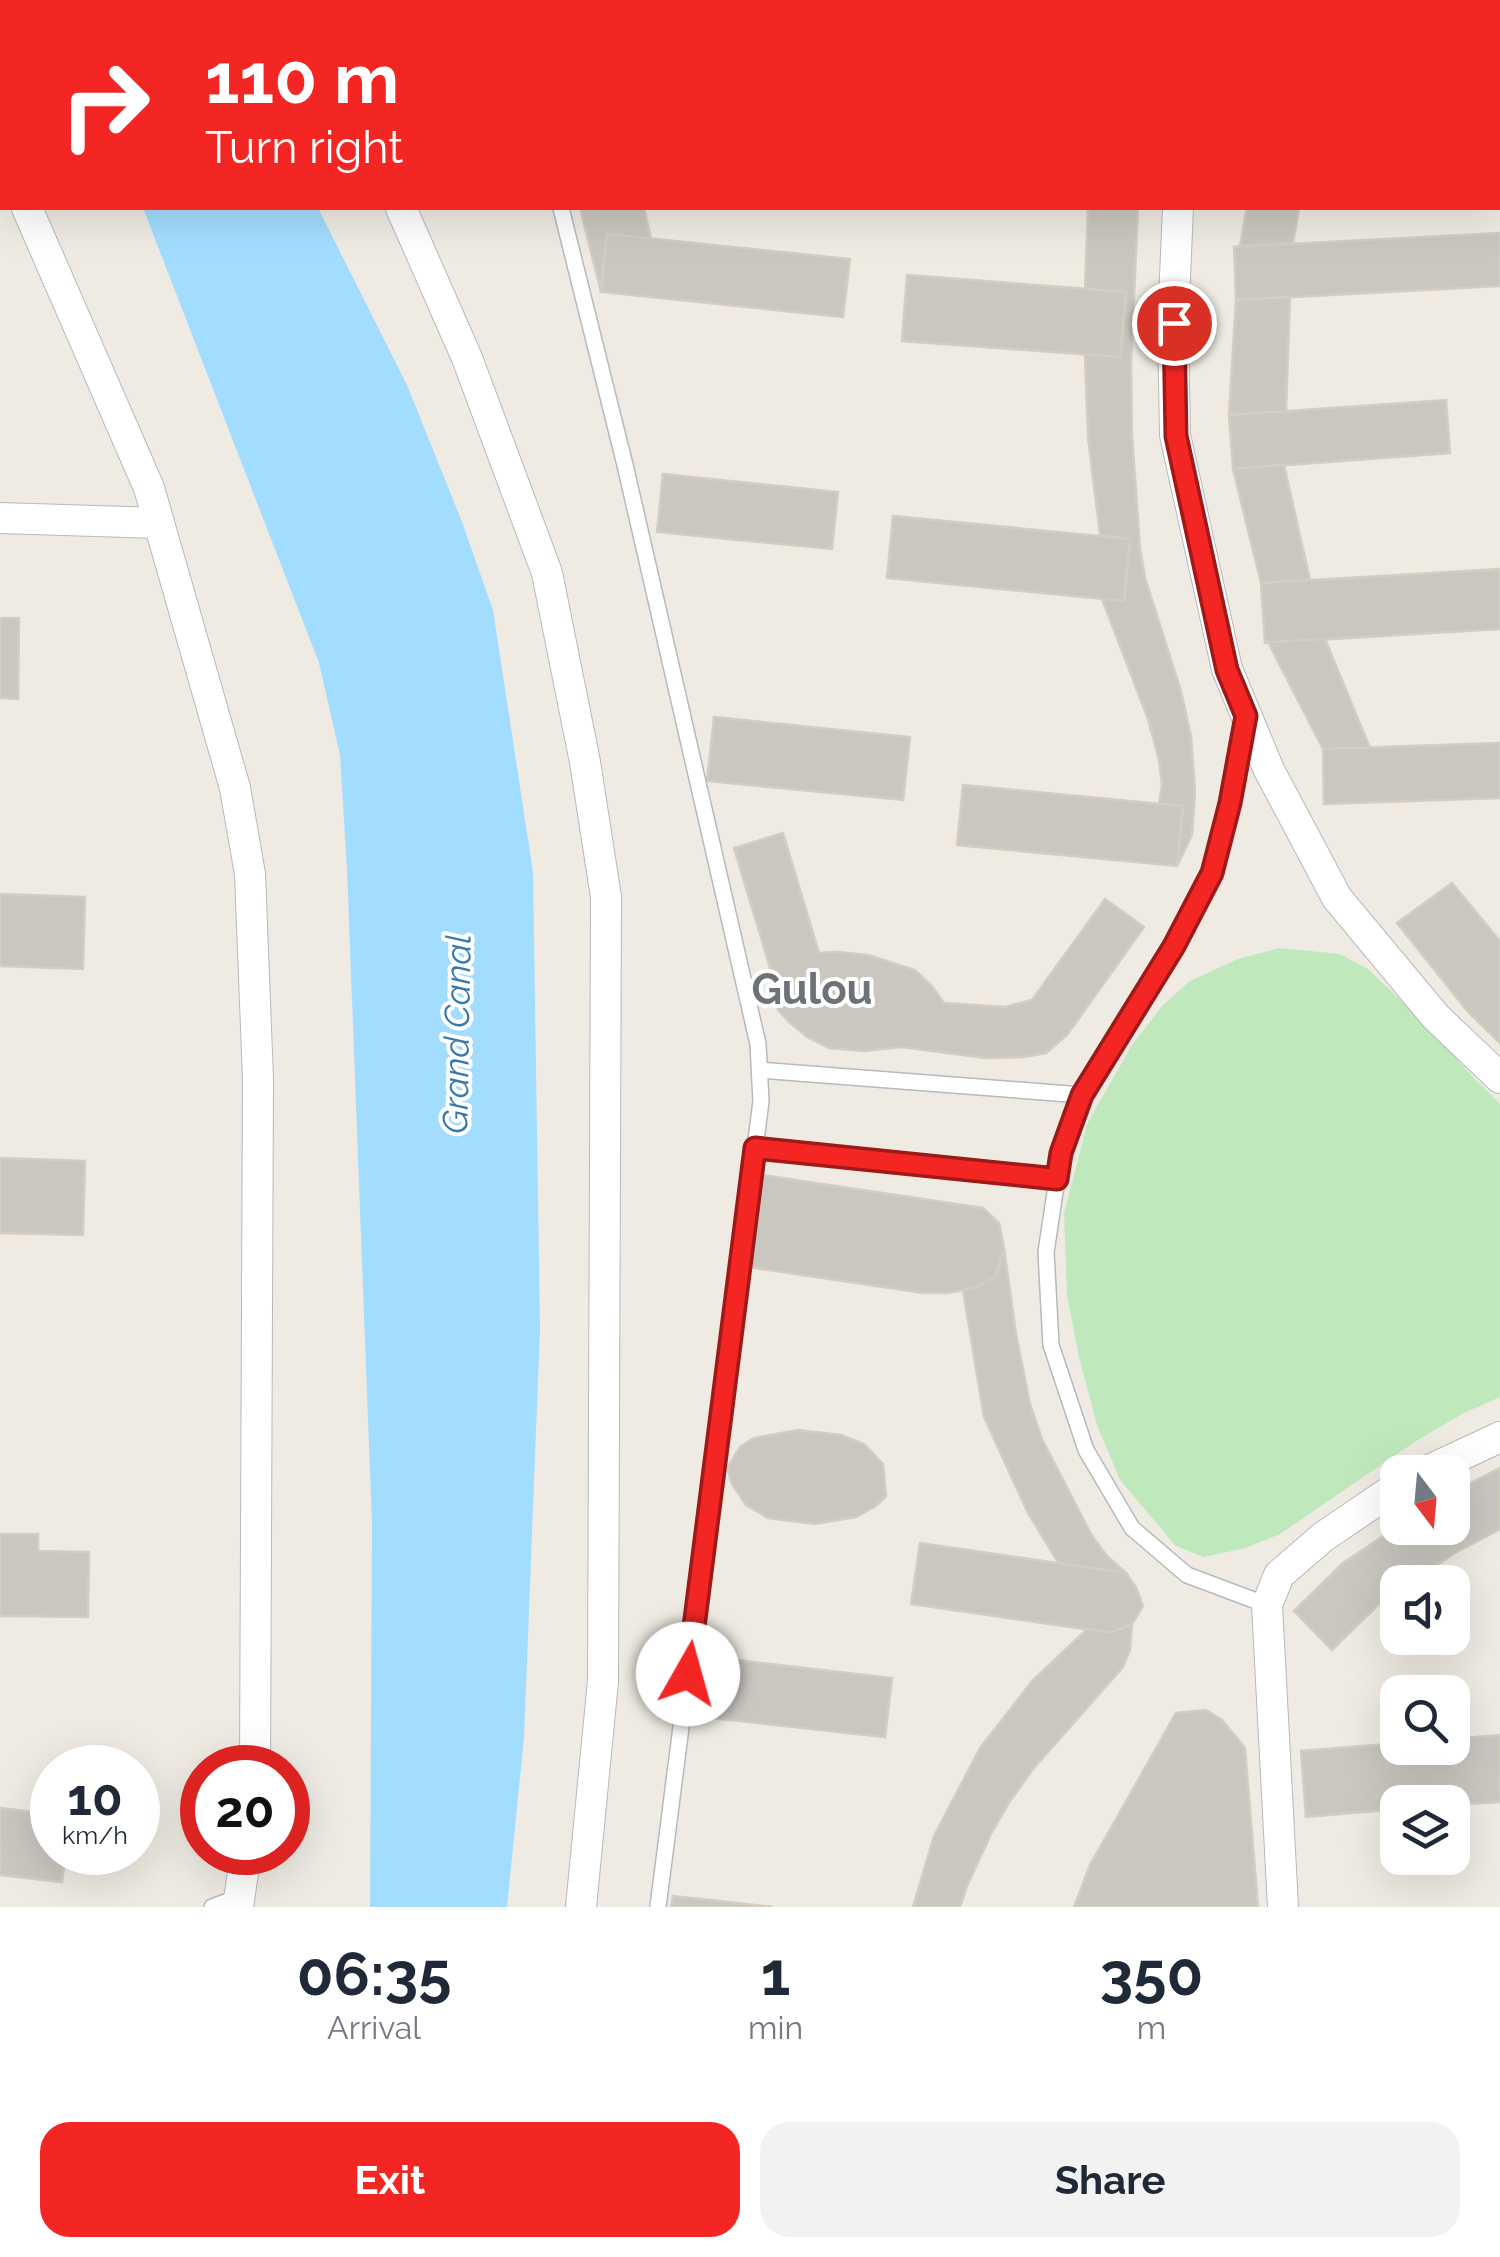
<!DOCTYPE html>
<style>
:root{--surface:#fff;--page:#f2f2f3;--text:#1f2937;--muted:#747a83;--accent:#f32624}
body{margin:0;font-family:Raleway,sans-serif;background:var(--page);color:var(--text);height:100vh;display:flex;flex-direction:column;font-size:38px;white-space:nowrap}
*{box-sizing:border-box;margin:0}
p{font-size:32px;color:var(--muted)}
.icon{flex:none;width:55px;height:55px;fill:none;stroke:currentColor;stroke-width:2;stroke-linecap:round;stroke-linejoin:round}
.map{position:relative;height:1907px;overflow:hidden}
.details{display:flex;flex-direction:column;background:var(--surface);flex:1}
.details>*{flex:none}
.hud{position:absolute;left:0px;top:0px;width:1500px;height:210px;box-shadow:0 10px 40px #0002;background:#f32624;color:#fff;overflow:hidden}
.needle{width:65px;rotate:164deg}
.fabs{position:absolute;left:1380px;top:1455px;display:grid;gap:20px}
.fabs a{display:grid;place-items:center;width:90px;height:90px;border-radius:20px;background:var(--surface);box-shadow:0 10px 40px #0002;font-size:50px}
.speed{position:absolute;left:30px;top:1745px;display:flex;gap:20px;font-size:50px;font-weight:700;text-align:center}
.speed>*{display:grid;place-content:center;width:130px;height:130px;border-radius:50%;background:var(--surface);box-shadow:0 10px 40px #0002;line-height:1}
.speed small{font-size:25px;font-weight:400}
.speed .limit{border:15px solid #d22;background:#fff;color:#111}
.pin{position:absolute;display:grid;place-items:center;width:85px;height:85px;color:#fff;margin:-42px;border:5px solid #fff;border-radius:50%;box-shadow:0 2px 10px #0007}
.me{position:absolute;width:110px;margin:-55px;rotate:7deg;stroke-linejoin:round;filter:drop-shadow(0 0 8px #0008)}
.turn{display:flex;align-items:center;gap:35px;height:210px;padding:0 40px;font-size:45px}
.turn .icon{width:130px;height:130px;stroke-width:2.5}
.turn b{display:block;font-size:70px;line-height:85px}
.eta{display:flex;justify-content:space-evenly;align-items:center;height:170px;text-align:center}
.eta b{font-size:60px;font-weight:700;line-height:70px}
.cta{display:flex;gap:20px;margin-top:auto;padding:20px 40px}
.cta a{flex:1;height:115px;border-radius:30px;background:var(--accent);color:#fff;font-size:40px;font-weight:700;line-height:115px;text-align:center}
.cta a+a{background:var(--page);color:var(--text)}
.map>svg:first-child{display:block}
.green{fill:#c0e8bd}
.water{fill:#a2ddff}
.building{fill:#cac6c0;stroke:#d4cdc1;stroke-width:2.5}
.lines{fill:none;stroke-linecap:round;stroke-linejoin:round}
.lane-casing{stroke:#b6b9be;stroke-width:18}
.street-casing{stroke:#b6b9be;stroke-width:32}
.lane{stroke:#fff;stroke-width:15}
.street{stroke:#fff;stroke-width:30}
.route-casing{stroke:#9e1917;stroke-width:25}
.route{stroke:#f32624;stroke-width:18}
.labels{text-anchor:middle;stroke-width:8;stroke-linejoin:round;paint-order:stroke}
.water-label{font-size:35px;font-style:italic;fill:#3679ae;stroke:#fff}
.district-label{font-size:42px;font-weight:bold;fill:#6c7277;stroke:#fff}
</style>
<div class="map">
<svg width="1500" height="1907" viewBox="0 0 1500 1907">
<rect width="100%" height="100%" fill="#efebe3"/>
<polygon class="green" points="1279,948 1340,954 1368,969 1432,1030 1471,1075 1500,1104 1500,1397 1464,1413 1416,1441 1280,1534 1246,1548 1204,1557 1176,1546 1120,1480 1097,1425 1079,1357 1067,1295 1064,1214 1087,1124 1132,1045 1163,1005 1190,981 1238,959"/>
<polygon class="water" points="143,208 318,208 407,385 462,522 493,610 533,872 540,1329 524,1738 507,1907 370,1907 372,1524 347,869 340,755 319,663"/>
<g class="building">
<polygon points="554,0 768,0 787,2 554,2"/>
<polygon points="580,208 644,208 651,239 607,234 601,292"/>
<polygon points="1088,208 1138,208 1131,362 1132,435 1140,548 1145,578 1181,691 1191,737 1195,791 1192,835 1177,866 1183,806 1159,804 1162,785 1159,760 1148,719 1102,599 1124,601 1130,539 1100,535 1088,437 1085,354 1120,357 1126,292 1085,289"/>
<polygon points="1247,208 1299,208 1293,243 1240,246"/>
<polygon points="1500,233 1500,286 1236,300 1234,247"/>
<polygon points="607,234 850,259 843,317 601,292"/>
<polygon points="907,275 1126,292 1120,357 902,341"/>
<polygon points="1290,297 1286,412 1229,415 1236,300"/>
<polygon points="1446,400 1450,453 1233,469 1229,415"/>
<polygon points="1284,465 1310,580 1261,583 1233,469"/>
<polygon points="663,474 838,492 832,549 657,532"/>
<polygon points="893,516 1130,539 1124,601 887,578"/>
<polygon points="1500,569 1500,629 1265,643 1261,583"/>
<polygon points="0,618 19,618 18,699 0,698"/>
<polygon points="1325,639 1370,748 1323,749 1268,642"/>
<polygon points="714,717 910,737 903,800 707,781"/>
<polygon points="1500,743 1500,798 1324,804 1323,749"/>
<polygon points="963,785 1183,806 1177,866 957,845"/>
<polygon points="783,833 819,953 837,952 868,955 915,970 932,986 944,1003 1005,1007 1032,1000 1105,899 1144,927 1067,1035 1046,1053 1024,1057 985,1058 902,1047 864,1051 829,1048 807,1037 789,1022 778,1010 769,964 734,848"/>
<polygon points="1452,883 1500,941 1500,1043 1468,1012 1397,923"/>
<polygon points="0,894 85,897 83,969 0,966"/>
<polygon points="0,1158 85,1161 83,1235 0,1233"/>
<polygon points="762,1175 983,1208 999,1223 1004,1248 996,1277 974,1288 947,1293 923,1293 748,1267"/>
<polygon points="1004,1248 1016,1334 1030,1404 1042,1439 1091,1534 1106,1555 1126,1573 1059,1564 1028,1513 984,1417 963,1290 974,1288 996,1277"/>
<polygon points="798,1430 841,1435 864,1444 883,1464 886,1496 876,1506 856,1517 815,1524 768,1518 746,1505 732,1484 727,1468 740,1447 754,1438"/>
<polygon points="1500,1468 1500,1529 1455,1553 1411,1582 1398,1582 1398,1592 1378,1605 1332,1650 1294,1611 1343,1563 1398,1526 1452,1528 1452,1493"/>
<polygon points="0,1534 38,1534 38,1551 89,1552 88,1617 0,1616"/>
<polygon points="920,1543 1126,1573 1136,1587 1143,1606 1132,1624 1111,1633 911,1604"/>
<polygon points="1132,1624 1130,1650 1123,1667 1034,1768 1010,1801 991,1834 967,1886 960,1907 913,1907 934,1836 980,1748 1033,1680 1087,1629 1111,1633"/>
<polygon points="710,1657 892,1678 885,1737 703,1717"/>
<polygon points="1206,1710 1222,1720 1245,1748 1258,1907 1074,1907 1090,1865 1176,1713"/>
<polygon points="1500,1735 1500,1802 1452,1805 1452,1802 1398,1802 1398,1809 1306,1817 1301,1751 1398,1743 1398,1748 1452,1748 1452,1739"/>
<polygon points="0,1808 52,1814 52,1852 66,1852 62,1882 0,1875"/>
<polygon points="673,1896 773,1907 671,1907"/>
</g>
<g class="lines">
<g class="lane-casing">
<g id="lane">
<polyline points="525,0 526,2"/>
<polyline points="953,0 973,2"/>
<polyline points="1498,10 1500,10"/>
<polyline points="561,208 625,465 758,1044 761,1101 658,1907"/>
<polyline points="1245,722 1230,803 1212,873 1174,946 1082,1095 1061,1153 1046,1252 1051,1345 1086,1450 1132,1528 1187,1575 1267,1605"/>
<polyline points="760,1070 1082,1095"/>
<polyline points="755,1148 1057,1179"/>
<polyline points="212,1907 239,1897"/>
</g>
</g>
<g class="street-casing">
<g id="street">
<polyline points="310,0 311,2"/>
<polyline points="1187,2 1187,0"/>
<polyline points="0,147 2,152"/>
<polyline points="27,208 149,488 235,788 250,874 258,1079 255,1768"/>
<polyline points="401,208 467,358 547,573 585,762 606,897 603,1681 581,1907"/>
<polyline points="1178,208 1173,323 1175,435 1227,669 1269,770 1337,898 1436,1017 1500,1078"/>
<polyline points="0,518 159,523"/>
<polyline points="1425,1472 1500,1437"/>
<polyline points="238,1907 246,1852"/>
<polyline points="1283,1907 1267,1605 1279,1575 1323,1537 1398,1486"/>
</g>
</g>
<use href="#lane" class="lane"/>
<use href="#street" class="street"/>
</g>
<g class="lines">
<g class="route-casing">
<polyline id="route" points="688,1674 755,1148 1057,1179 1061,1153 1082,1095 1174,946 1212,873 1230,803 1246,716 1227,670 1176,436 1174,323"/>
</g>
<use href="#route" class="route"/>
</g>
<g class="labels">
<g class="water-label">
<text transform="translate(457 1034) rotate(-89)" y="12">Grand Canal</text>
</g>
<g class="district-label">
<text x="812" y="1004">Gulou</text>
</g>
</g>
</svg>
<div class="fabs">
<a><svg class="needle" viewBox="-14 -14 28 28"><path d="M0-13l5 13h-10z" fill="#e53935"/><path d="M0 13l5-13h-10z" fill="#747a83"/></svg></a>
<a><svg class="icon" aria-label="sound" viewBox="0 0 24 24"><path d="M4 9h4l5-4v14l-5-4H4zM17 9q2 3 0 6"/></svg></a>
<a><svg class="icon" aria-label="search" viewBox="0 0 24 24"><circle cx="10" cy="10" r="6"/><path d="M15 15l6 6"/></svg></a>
<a><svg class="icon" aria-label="layers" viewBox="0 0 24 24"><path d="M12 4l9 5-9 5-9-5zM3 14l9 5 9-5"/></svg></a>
</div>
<div class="speed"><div>10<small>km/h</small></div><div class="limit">20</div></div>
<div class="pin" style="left:1174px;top:323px;background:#d93025"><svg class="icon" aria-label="arrive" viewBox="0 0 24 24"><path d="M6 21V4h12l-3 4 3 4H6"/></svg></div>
<svg class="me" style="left:688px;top:1674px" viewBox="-20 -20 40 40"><circle r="19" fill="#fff"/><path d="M0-13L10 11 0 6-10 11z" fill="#f32624"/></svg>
<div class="hud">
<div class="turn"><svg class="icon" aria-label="right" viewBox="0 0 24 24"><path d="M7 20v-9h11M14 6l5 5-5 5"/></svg><div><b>110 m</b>Turn right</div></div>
</div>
</div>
<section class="details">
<div class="eta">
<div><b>06:35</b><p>Arrival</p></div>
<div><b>1</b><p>min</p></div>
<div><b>350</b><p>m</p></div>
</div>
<div class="cta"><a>Exit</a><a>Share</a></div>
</section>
